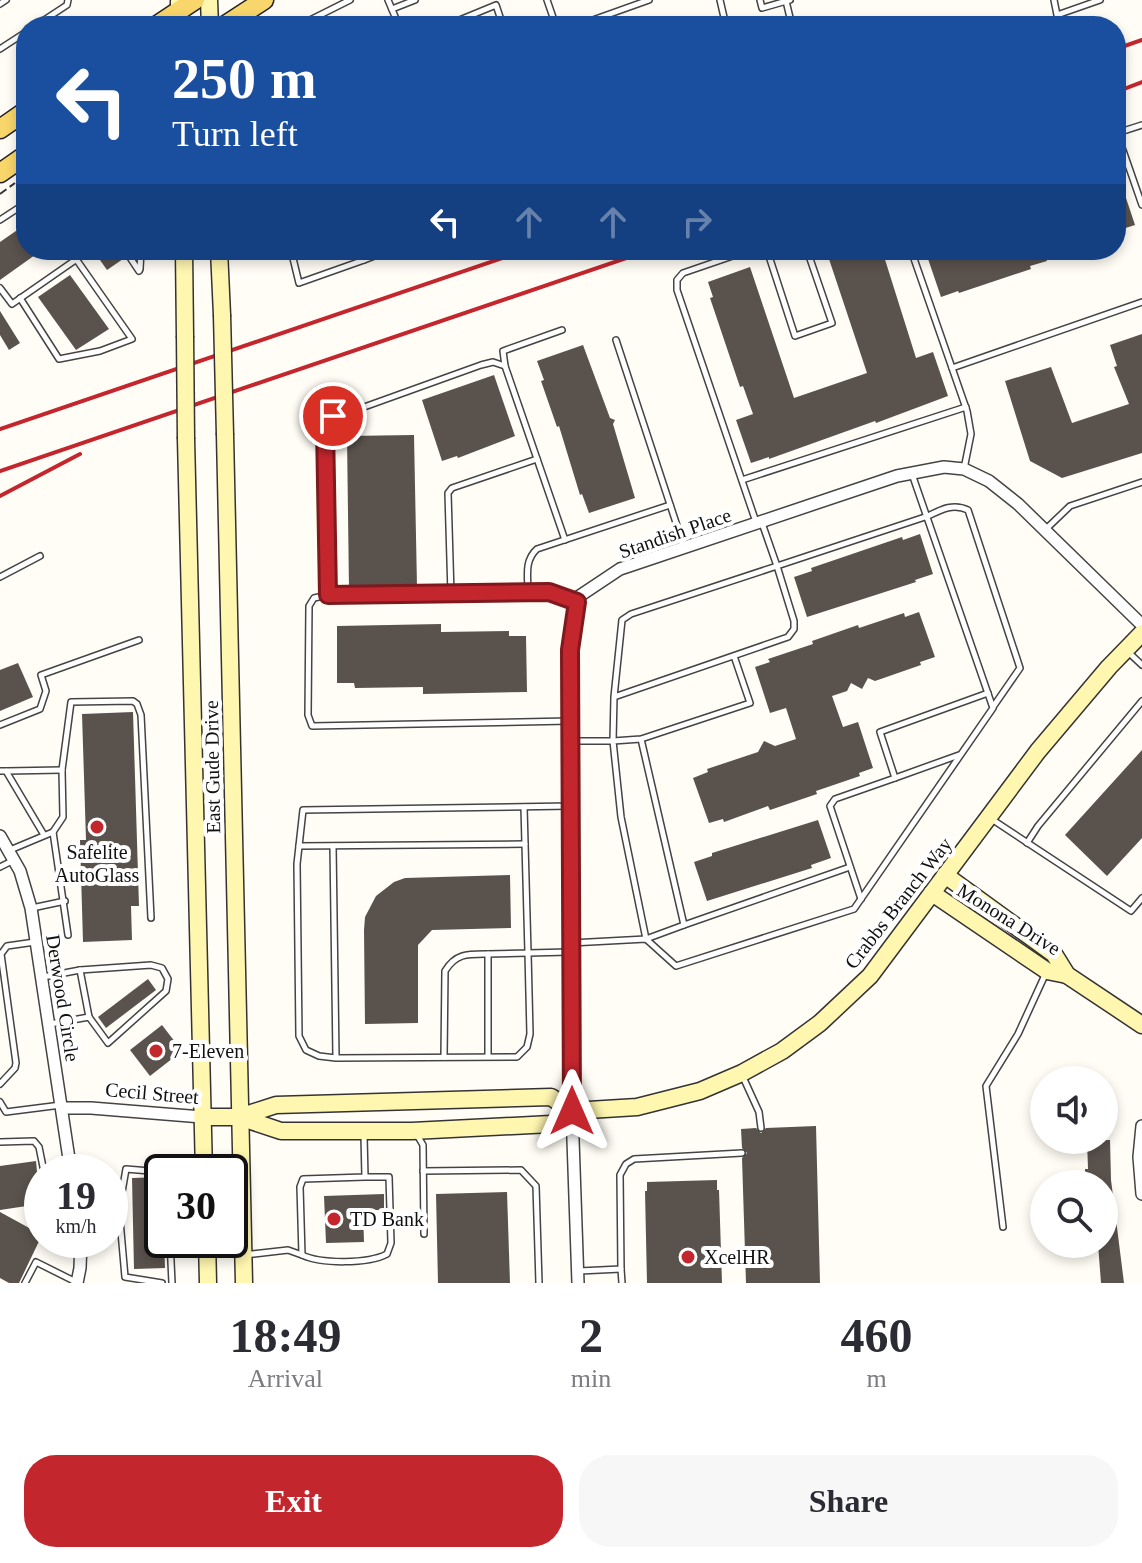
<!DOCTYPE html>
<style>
:root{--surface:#fff;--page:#f7f7f7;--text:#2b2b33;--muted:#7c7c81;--accent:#c4262e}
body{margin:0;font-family:"Times New Roman",serif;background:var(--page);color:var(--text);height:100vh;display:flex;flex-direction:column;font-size:30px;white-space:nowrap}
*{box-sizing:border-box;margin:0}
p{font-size:26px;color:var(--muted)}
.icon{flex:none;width:44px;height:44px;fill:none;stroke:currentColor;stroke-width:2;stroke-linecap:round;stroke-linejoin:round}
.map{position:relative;height:1283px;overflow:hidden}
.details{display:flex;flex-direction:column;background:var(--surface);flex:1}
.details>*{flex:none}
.guide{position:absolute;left:16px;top:16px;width:1110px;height:244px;border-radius:32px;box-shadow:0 4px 12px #0003;background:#1a4fa0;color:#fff;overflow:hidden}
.buttons{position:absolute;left:1030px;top:1066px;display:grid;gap:16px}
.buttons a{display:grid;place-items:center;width:88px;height:88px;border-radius:50%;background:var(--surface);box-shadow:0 4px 12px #0003;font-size:40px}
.speed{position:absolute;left:24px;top:1154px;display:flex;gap:16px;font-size:40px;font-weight:700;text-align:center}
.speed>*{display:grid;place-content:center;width:104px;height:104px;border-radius:50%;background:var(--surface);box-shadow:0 4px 12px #0003;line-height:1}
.speed small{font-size:20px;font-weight:400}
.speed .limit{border:4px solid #111;border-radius:12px;background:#fff;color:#111}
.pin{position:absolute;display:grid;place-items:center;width:68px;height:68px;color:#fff;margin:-34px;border:4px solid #fff;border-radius:50%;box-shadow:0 2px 8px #0007}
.me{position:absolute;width:88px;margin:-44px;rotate:0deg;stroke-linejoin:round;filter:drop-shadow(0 0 6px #0008)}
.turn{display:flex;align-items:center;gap:28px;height:168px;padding:0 24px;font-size:36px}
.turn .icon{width:104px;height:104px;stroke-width:2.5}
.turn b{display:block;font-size:56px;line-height:68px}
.lanes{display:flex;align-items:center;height:76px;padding:0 24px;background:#0003;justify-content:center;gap:40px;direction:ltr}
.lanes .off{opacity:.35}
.eta{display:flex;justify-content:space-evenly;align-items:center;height:136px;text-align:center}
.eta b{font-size:48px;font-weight:800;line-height:56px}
.action{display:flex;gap:16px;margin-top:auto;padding:16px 24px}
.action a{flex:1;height:92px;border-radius:32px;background:var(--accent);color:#fff;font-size:32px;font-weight:800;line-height:92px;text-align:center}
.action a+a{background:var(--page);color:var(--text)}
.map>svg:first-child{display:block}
.building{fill:#5a524d}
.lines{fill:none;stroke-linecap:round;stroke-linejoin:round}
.lane-casing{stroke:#444;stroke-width:8}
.street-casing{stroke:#444;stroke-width:14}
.secondary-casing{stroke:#333;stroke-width:19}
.primary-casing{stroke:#222;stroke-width:21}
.path{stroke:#333;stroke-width:2;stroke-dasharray:8 4;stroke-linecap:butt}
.lane{stroke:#fff;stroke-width:5}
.street{stroke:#fff;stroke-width:11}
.secondary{stroke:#fff6b0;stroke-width:16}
.primary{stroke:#f9d66b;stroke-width:18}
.rail{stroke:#c4262e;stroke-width:4}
.secondary-bridge-casing{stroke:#333;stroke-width:19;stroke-linecap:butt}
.secondary-bridge{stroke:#fff6b0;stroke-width:16}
.route-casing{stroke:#7f191e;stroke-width:20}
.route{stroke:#c4262e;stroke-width:14}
.poi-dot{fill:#c4262e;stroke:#fff;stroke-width:3}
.labels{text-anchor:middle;stroke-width:8;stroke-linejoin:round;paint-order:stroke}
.street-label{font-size:20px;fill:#111;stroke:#fff}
.poi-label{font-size:20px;fill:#111;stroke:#fff;text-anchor:start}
</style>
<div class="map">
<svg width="1142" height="1283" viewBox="0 0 1142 1283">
<rect width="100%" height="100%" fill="#fffdf5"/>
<g class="building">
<polygon points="1118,174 1135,225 1116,231 1116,175"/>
<polygon points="26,224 26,250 42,250 0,280 0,242"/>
<polygon points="93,250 117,250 123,259 107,270"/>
<polygon points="826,250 882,250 916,358 933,352 948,396 876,423 875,421 769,459 769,457 751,463 736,420 753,414 743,386 740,387 710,298 713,297 708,282 750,267 794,398 867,373"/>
<polygon points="925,250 1044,250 1047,261 1030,266 1031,269 959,293 958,291 941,297"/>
<polygon points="70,275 109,329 76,350 38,297"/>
<polygon points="0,311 20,343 9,350 0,335"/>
<polygon points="1142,334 1142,453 1062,478 1030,461 1005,381 1051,367 1072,423 1129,404 1114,367 1117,366 1110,345"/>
<polygon points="583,345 610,418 615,420 613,424 635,498 589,513 582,494 580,495 559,426 557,427 541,381 544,380 537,361"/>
<polygon points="494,375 515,436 458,458 457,456 442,461 422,400"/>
<polygon points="414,435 417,587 349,589 347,436"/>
<polygon points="920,534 933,574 915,580 916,582 807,617 794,577 812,571 811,568 902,537 903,540"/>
<polygon points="919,612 935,657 920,662 921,665 875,681 868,678 862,689 851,683 847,691 832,696 843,727 858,722 873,768 859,773 860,776 816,791 817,794 770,810 768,806 724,822 723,819 709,823 693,778 708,772 707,769 758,752 764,741 775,746 796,739 786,708 770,713 755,667 770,662 768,659 813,644 812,641 858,625 859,628 904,613 905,617"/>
<polygon points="441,624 441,632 509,631 509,636 526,636 527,692 423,694 423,687 355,688 354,683 337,683 337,626"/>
<polygon points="18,663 33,697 0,711 0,670"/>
<polygon points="133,712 139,906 131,906 132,940 83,942 80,840 86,840 82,714"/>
<polygon points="1142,750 1142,838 1107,876 1065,835"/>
<polygon points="818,820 831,858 811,865 812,868 707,901 694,862 712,856 712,853"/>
<polygon points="510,875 511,928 432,930 418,945 418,1023 365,1024 364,930 365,917 376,896 394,882 405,878"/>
<polygon points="148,979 156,990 106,1028 98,1017"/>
<polygon points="162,1025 182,1051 150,1076 130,1050"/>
<polygon points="816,1126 820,1283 746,1283 742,1158 747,1153 742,1148 741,1129 756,1128 761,1133 766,1128"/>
<polygon points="1087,1140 1110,1140 1111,1180 1124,1283 1101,1283 1098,1244 1104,1244 1104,1184 1085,1184 1085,1169 1088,1169"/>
<polygon points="36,1161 40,1204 0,1210 0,1166"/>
<polygon points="162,1177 165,1268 134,1269 132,1178"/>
<polygon points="717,1180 717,1190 719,1190 722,1283 647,1283 645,1191 647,1191 647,1182"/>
<polygon points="507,1192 510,1283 438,1283 436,1194"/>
<polygon points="384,1194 384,1210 363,1210 364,1242 326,1243 324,1196"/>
<polygon points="0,1212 42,1235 19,1283 9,1283 0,1278"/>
</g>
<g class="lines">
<g class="lane-casing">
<g id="lane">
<polyline points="388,0 399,26"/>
<polyline points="547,0 556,26"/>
<polyline points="720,0 726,26"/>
<polyline points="760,0 762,8 790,0"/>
<polyline points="1054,0 1057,15 1100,0"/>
<polyline points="786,1 792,26"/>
<polyline points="0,4 6,0"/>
<polyline points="392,9 415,0"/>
<polyline points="35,26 67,5 68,0"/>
<polyline points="298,26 350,0"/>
<polyline points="387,26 398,22"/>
<polyline points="445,26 496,5 503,26"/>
<polyline points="576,26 649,0"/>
<polyline points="0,49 26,32"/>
<polyline points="1117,133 1142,205"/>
<polyline points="1117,133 1142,125"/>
<polyline points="15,167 26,183"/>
<polyline points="0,220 26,203"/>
<polyline points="125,250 139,271"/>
<polyline points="291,250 299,283 364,260"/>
<polyline points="361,250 364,260 390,250"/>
<polyline points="750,250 683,273 677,280 677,290 756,522"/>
<polyline points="767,250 795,336 832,323 807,250"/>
<polyline points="911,250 967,411 971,434 964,469"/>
<polyline points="140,269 141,250"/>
<polyline points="0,288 12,304 84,254 81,250"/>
<polyline points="20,298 59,359 100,351 132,339 76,259"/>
<polyline points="562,330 503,351 505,366 565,540"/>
<polyline points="616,340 684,547"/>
<polyline points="505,366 493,362 481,365 328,420 325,427 328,595 528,592"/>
<polyline points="952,368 1142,302"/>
<polyline points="742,480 966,407"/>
<path d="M762,523L777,566L928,516C942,509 954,503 968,510L1020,668L993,707"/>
<polyline points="1045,530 1070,506 1142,482"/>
<polyline points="0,577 40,556"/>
<polyline points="451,594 448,493 452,488 537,459"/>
<polyline points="328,595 314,598 309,606 308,715 312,726 570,721"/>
<path d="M577,602L549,592H528C528,576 524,561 537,549L670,505"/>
<polyline points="1127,651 1142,665"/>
<polyline points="0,725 40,709 46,691 41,675 139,640"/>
<polyline points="641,739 684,925 646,939 621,817 613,741 641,739 750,703 734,656"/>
<polyline points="571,741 613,741 614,697 788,637 794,629 794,621 777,566 631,614 622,620 614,697"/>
<polyline points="959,755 895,778 880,732 988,693"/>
<polyline points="0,771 6,771 44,835"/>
<polyline points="7,771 62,770"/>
<polyline points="993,820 1131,911 1142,898"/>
<polyline points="53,832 68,935"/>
<polyline points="1027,843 1038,826 1142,701"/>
<polyline points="299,846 525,844"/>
<polyline points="333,846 336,1057"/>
<polyline points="10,850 53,832 63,817 62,770 71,702 133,701 137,704 141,715 151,918"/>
<polyline points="0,867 14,860"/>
<polyline points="861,899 830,806 835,799 895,778"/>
<polyline points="32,908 65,901"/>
<polyline points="684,925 850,867"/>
<polyline points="571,943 646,939 676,966 854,909 993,708 912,474"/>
<polyline points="569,952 528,953 530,1034 527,1047 517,1057 336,1058 319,1056 306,1050 299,1036 297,864 303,810 570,806"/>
<polyline points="80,970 89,1017"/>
<polyline points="43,977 80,970 151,965 162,968 168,979 166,991 108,1043 89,1017 50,1024"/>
<polyline points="488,1056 488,954 528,953 524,807"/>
<path d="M444,1057L445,971C456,953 468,954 488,954"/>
<polyline points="743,1077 759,1112 761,1128"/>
<polyline points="0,1084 15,1068 16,1063 1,954 7,946 35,942"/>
<polyline points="0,1102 6,1112 61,1105"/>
<polyline points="417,1135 423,1145 424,1234"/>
<path d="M364,1136L365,1177L303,1179L300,1187L302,1255C321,1264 368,1264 387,1254L391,1243L389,1177H365"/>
<polyline points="0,1142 34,1141 39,1147 44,1172"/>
<polyline points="423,1171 521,1170 536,1186 539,1283"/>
<polyline points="1003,1227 986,1086 1018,1034 1045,975"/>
<polyline points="170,1240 172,1283"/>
<polyline points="244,1255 288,1250 302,1255"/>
<polyline points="621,1269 622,1283"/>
<polyline points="579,1271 621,1269 620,1175 626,1164 634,1159 742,1153"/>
<polyline points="25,1283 36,1262 76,1282"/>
<polyline points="162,1283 125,1277 119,1209 126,1169 162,1172"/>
</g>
</g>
<g class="street-casing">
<g id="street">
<polyline points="0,836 20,871 31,908 71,1172"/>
<polyline points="62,1108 91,1108 202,1117"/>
<polyline points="1142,1126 1139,1157 1142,1194"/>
<polyline points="77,1283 80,1268 81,1240"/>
<polyline points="578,1283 572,1111 570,650 578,597 620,569 897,476 944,467 964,469 989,481 1018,504 1142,625"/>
</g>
</g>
<g class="secondary-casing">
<g id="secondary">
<polyline points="179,0 179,26"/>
<polyline points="209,0 210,26"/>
<polyline points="184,250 185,336"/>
<polyline points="219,250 222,315"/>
<polyline points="225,435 244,1283"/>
<polyline points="186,439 204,1172"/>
<polyline points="945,875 1054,954 1067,975 1142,1025"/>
<polyline points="932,893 1047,971 1067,975"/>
<polyline points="202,1117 239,1117 276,1105 551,1097 572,1111"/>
<polyline points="239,1117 281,1131 412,1131 551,1124 572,1111 637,1107 700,1091 742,1073 782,1051 820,1023 870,976 1038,751 1109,667 1142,633"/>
<polyline points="207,1240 208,1283"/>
</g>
</g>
<g class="primary-casing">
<g id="primary">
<polyline points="156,26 195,0"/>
<polyline points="224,26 264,0"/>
<polyline points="0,129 26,111"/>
<polyline points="0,173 26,155"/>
</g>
</g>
<polyline class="path" points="0,194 15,183"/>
<use href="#lane" class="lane"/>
<use href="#street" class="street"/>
<use href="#secondary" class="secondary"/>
<use href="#primary" class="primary"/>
<g class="rail">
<polyline points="1116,49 1142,40"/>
<polyline points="1116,92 1142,82"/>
<polyline points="0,429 526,250"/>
<polyline points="0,471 650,250"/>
<polyline points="0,496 80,454"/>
</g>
<g class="secondary-bridge-casing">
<g id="secondary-bridge">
<polyline points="222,315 225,435"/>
<polyline points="185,336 186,439"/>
</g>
</g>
<use href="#secondary-bridge" class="secondary-bridge"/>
</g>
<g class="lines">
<g class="route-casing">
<polyline id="route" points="333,416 325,427 328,595 549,592 577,602 570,650 572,1111"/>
</g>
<use href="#route" class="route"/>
</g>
<g class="poi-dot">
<circle cx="97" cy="827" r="8"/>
<circle cx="156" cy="1051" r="8"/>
<circle cx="334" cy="1219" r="8"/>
<circle cx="688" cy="1257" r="8"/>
</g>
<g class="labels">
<g class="street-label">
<text transform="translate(675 533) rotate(-19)" y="7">Standish Place</text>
<text transform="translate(212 767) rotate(-91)" y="7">East Gude Drive</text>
<text transform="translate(898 903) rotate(-52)" y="7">Crabbs Branch Way</text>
<text transform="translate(1009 919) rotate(32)" y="7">Monona Drive</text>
<text transform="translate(63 998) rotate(81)" y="7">Derwood Circle</text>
<text transform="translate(152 1093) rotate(5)" y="7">Cecil Street</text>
</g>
<g class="poi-label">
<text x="97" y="859" text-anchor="middle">Safelite<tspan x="97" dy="23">AutoGlass</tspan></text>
<text x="172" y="1058">7-Eleven</text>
<text x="350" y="1226">TD Bank</text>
<text x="704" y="1264">XcelHR</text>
</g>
</g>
</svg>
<div class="buttons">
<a><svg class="icon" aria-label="sound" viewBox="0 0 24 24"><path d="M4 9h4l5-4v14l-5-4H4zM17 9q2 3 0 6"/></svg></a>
<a><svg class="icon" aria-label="search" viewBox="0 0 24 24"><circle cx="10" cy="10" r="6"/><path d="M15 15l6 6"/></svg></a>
</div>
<div class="speed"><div>19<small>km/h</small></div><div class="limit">30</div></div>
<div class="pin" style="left:333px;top:416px;background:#d93025"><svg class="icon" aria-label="arrive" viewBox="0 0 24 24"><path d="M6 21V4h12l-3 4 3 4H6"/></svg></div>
<svg class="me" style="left:572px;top:1111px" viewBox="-20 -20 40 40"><path d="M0-17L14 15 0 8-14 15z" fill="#c4262e" stroke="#fff" stroke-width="4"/></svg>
<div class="guide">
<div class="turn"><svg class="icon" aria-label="left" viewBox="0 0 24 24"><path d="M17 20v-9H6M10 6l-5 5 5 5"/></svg><div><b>250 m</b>Turn left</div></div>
<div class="lanes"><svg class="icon" aria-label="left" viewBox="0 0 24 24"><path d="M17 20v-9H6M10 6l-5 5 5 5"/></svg><svg class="icon off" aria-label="ahead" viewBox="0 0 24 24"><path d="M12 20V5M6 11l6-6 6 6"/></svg><svg class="icon off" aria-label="ahead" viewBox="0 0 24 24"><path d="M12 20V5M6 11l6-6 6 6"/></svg><svg class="icon off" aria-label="right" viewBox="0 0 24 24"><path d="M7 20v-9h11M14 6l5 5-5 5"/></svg></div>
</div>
</div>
<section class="details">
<div class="eta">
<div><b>18:49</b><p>Arrival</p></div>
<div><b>2</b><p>min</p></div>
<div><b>460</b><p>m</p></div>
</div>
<div class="action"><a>Exit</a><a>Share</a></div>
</section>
